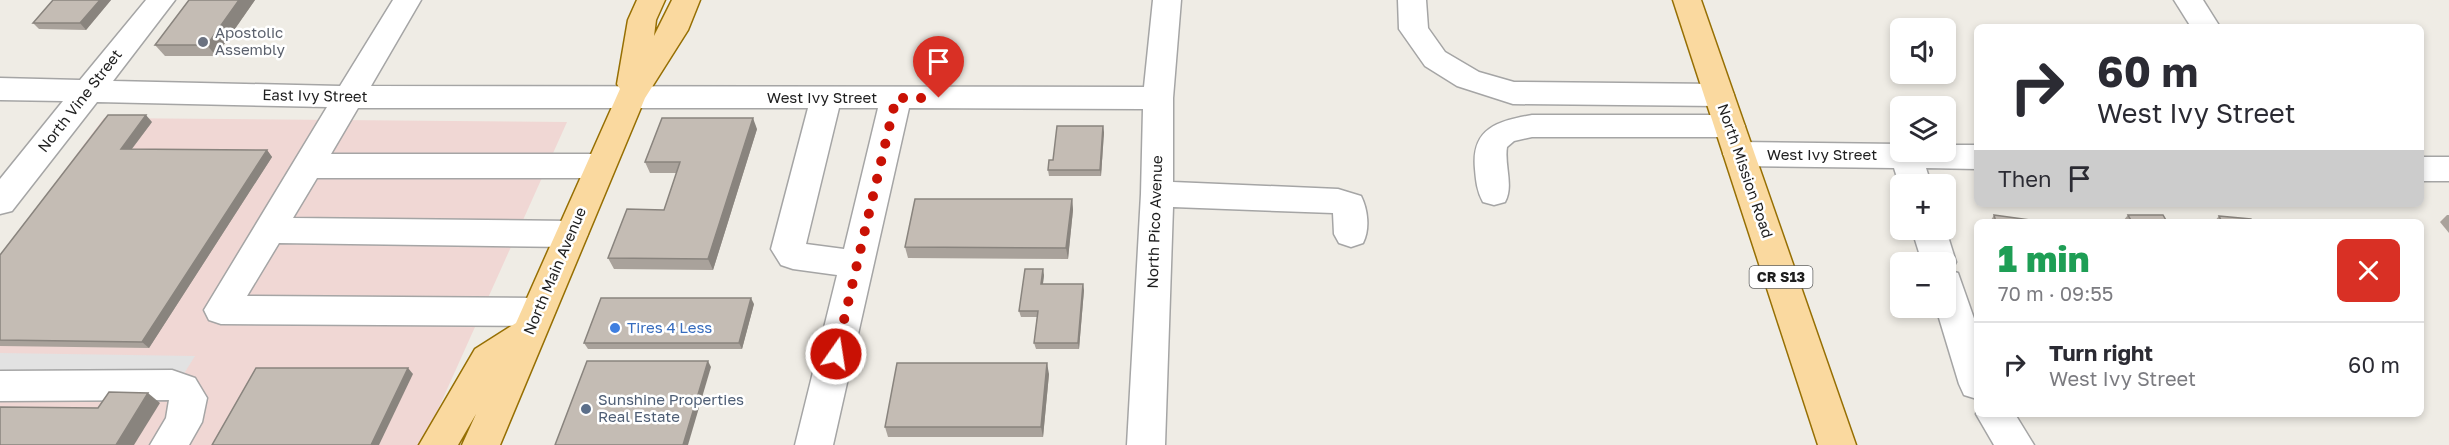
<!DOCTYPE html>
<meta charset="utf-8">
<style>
:root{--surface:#fff;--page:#f7f7f7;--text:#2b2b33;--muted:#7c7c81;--line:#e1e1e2}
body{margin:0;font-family:"Golos Text",sans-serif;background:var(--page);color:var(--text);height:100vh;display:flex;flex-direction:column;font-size:22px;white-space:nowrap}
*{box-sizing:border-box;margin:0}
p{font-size:20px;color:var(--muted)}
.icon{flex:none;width:33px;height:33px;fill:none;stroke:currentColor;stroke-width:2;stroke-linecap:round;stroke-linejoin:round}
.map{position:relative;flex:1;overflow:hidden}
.drawer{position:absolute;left:1974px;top:219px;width:450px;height:198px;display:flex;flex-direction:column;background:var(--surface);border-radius:9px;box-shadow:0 3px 9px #0003}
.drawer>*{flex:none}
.top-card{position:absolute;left:1974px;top:24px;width:450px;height:183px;border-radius:9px;box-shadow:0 3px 9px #0003;background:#fff;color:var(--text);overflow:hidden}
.tools{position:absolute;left:1890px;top:18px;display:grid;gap:12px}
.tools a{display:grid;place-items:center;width:66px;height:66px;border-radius:9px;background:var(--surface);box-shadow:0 3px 9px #0003;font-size:30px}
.pin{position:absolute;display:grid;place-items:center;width:51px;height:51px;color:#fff;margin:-62px -26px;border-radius:50% 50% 50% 0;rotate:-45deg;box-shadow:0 0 6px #0007}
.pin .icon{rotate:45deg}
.me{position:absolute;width:66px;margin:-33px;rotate:13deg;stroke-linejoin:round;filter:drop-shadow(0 0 4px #0008)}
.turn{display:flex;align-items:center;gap:21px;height:126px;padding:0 24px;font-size:27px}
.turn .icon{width:78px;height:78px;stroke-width:2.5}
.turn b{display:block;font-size:42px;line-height:51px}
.then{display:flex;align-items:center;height:57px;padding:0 24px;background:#0003;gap:12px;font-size:22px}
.round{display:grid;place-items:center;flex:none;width:63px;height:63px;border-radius:9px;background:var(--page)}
.summary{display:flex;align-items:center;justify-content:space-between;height:102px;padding:0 24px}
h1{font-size:36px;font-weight:800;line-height:45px;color:#1e9e55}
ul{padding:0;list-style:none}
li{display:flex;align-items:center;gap:18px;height:84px;padding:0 24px;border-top:2px solid var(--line)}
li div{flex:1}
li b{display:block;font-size:22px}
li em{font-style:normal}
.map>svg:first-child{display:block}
.commercial{fill:#f0d7d4}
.parking{fill:#e2e2e2}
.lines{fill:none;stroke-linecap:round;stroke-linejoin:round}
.minor-casing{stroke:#a5a5a5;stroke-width:3}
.major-casing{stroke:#966f03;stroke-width:3}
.minor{fill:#fff;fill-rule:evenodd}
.major{fill:#fad99f;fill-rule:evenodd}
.wall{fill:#a9a29b}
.shaded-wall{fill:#89847e}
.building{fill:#c4bcb4;stroke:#89847e;stroke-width:1.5}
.route{stroke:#c91104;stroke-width:10;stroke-dasharray:0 18}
.worship-dot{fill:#6b7280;stroke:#fff;stroke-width:2}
.shop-dot{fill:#3f7fe0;stroke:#fff;stroke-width:2}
.service-dot{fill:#5c6f8a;stroke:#fff;stroke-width:2}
.labels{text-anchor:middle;stroke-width:5;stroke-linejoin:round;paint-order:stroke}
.shield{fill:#fff;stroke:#626262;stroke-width:1.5}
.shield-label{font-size:14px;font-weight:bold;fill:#1e1e1e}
.worship-label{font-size:15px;fill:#5b616d;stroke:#fff;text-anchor:start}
.street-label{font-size:15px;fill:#1e1e1e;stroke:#fff}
.shop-label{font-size:15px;fill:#366cbe;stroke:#fff;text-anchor:start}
.service-label{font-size:15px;fill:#4e5e75;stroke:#fff;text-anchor:start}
</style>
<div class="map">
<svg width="2449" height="445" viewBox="0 0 2449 445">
<rect width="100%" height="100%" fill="#efece5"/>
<polygon class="commercial" points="104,118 567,122 422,445 0,445 0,256"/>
<polygon class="parking" points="0,353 195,356 170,396 0,394"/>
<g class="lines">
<g class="minor-casing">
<g id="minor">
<path d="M146,0H175L113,81L340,86L393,0H421L371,86L1144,87L1153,0H1181L1173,98V182L1338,189L1361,196C1368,210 1370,229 1363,243L1351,247L1339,243L1334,234L1333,213L1173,207L1165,445H1127L1141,194L1143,109L909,108L833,445H795L837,275L793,269L781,265L771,249L808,108H358L331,154H600L611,158L616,166L611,174L600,178H317L293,218L571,221L583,225L588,234L583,243L571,247L279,243L247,296L538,298L550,302L555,312L550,322L538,326L221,324L209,320L204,310L327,107L97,102L12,211L0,214V179L63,101L0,100V78L80,80ZM839,108H878L844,249L806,244Z"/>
<polygon points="1398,0 1426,0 1428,28 1445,52 1479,72 1514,82 1719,84 1730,87 1734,95 1730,103 1719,106 1513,104 1457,86 1425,66 1399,29"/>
<polygon points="2174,0 2203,0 2220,27 2191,27"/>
<path d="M1532,115H1729L1740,118L1745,126L1740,134L1729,137H1532L1514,141L1507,147C1504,165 1514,186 1505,202L1494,205L1483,202C1477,191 1476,181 1475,169C1471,128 1498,121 1532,115Z"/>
<polygon points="1739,142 1900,144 1900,152 1946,152 1946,145 1977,145 1977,169 1926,168 1931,184 1900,184 1900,187 1894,168 1739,166 1728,162 1723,154 1728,146"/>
<rect x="2421" y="157" width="28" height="24"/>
<polygon points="1912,230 1946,230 1956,262 1951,271 1958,273 1977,327 1977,399 1964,395 1959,384 1936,308 1946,308 1946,262 1922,262"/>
<polygon points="172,370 195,378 207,398 202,422 189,445 150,445 166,418 169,400 0,401 0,371"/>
<polygon points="1977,411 1977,414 2015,414 2034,445 1994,445 1976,414"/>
</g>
</g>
<g class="major-casing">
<g id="major">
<polygon points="637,0 665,0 656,20 654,36 672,0 700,0 688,30 645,98 500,445 462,445 476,414 458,445 419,445 475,349 516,323 620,89 617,84 628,20"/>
<polygon points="1673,0 1701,0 1856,445 1818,445"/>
</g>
</g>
<use href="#minor" class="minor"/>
<use href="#major" class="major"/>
</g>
<g class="wall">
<polygon points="53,0 111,0 86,30 39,29 33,23"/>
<polygon points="189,0 255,0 216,56 165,56 155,45"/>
<polygon points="152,122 132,149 267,150 272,157 149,348 0,346 0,255"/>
<polygon points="757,129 713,270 614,269 608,258 664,210 677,173 650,173 645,162"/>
<polygon points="1104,132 1101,176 1049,176 1048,170 1053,160"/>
<polygon points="1072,199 1073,210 1068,259 908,258 905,247"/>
<polygon points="1994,215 2046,222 1990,222"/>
<polygon points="2128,215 2167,222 2124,222 2123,221"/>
<polygon points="2447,215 2449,215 2449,233 2440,222"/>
<polygon points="2219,216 2253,222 2214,222"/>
<polygon points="1044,275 1043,284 1084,290 1079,349 1036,349 1034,343 1037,317 1021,317 1019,311"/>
<polygon points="754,304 742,349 588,349 584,343"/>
<polygon points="1049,374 1043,437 888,437 885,427"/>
</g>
<g class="shaded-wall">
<polygon points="100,0 111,0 86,30 80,23"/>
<polygon points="239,0 255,0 216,56 207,45"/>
<polygon points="146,115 152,122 127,155 121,149"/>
<polygon points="753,118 757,129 713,270 708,259"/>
<polygon points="1103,126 1104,132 1101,176 1100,170"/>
<polygon points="267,150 272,157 149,348 142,342"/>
<polygon points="1072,199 1073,210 1068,259 1066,248"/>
<polygon points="1043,269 1044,275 1042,290 1041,284"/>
<polygon points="1083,284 1084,290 1079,349 1078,343"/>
<polygon points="751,298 754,304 742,349 739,343"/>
<polygon points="708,361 711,367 688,445 683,445"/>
<polygon points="1047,363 1049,374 1043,437 1041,427"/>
<polygon points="408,368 413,374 379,445 371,445"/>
<polygon points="148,393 160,403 134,445 116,445"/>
</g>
<g class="building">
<polygon points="53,0 100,0 80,23 33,23"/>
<polygon points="189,0 239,0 207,45 155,45"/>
<polygon points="108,115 146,115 121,149 267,150 142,342 0,340 0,255"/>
<polygon points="662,118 753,118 708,259 608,258 627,209 664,210 680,162 645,162"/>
<polygon points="1057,126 1103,126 1100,170 1048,170 1049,160 1053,160"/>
<polygon points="915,199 1072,199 1066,248 905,247"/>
<polygon points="1994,215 2046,222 1996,222"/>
<polygon points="2128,215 2163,215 2167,222 2132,222"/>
<polygon points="2219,216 2251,219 2253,222 2222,222"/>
<polygon points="1025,269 1043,269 1041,284 1083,284 1078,343 1034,343 1038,311 1019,311"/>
<polygon points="601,298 751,298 739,343 584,343"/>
<polygon points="587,361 708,361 683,445 555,445"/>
<polygon points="897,363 1047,363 1041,427 885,427"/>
<polygon points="256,368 408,368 371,445 212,445"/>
<polygon points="109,392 148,393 116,445 0,445 0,407 98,408"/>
</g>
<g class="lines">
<polyline class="route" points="836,354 896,98 939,98"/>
</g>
<circle class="worship-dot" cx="203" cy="42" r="6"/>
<circle class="shop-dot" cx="615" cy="328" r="6"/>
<circle class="service-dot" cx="586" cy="409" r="6"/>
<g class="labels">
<rect class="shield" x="1749.5" y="266" width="63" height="22" rx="4.5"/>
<g class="shield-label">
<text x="1781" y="282">CR S13</text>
</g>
<g class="worship-label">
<text x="215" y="38">Apostolic<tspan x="215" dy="17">Assembly</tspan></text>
</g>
<g class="street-label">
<text transform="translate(315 96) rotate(1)" y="5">East Ivy Street</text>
<text x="822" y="103">West Ivy Street</text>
<text transform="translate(80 101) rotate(-52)" y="5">North Vine Street</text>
<text x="1822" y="160">West Ivy Street</text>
<text transform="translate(1745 171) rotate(71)" y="5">North Mission Road</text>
<text transform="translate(1155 222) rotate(-88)" y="5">North Pico Avenue</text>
<text transform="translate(555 271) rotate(-67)" y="5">North Main Avenue</text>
</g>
<g class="shop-label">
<text x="627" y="333">Tires 4 Less</text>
</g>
<g class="service-label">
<text x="598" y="405">Sunshine Properties<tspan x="598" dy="17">Real Estate</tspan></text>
</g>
</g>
</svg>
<div class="tools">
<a><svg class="icon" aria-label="sound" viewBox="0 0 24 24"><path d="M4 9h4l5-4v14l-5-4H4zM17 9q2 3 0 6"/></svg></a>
<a><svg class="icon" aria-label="layers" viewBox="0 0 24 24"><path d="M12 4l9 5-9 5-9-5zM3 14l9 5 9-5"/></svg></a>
<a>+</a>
<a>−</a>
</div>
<div class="pin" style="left:939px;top:98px;background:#d93025"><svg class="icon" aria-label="arrive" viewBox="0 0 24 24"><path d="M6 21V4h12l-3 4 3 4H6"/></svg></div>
<svg class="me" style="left:836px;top:354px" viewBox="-20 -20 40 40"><circle r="17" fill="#c91104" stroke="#fff" stroke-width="3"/><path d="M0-11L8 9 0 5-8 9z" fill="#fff"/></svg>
<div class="top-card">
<div class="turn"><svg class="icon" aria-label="right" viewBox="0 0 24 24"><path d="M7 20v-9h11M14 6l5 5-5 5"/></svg><div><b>60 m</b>West Ivy Street</div></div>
<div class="then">Then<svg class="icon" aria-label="arrive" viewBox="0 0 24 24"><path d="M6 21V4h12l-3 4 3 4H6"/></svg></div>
</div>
<section class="drawer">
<div class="summary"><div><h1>1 min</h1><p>70 m · 09:55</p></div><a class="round" style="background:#d93025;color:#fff"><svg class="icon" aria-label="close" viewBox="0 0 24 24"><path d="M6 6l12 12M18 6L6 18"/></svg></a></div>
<ul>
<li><svg class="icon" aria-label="right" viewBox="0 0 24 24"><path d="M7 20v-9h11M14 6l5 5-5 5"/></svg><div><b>Turn right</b><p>West Ivy Street</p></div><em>60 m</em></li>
</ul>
</section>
</div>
